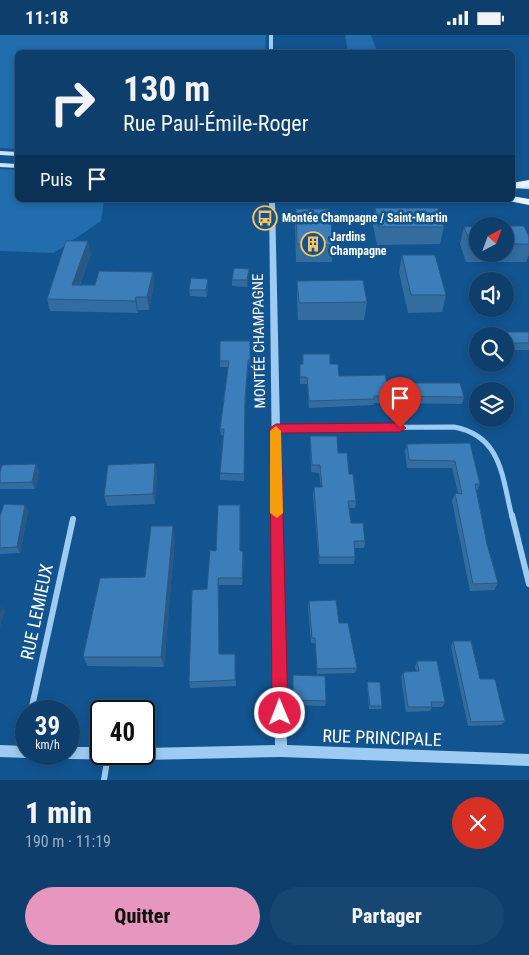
<!DOCTYPE html>
<html lang="fr">
<meta charset="utf-8">
<style>
:root{--surface:#0e3f6c;--page:#174672;--text:#f1f3f6;--muted:#9bafc2;--line:#2e587f;--accent:#e797bd}
body{margin:0;font-family:"Roboto Condensed",sans-serif;background:var(--page);color:var(--text);height:100vh;display:flex;flex-direction:column;font-size:19px;white-space:nowrap}
*{box-sizing:border-box;margin:0}
p{font-size:16px;color:var(--muted)}
.icon{flex:none;width:28px;height:28px;fill:none;stroke:currentColor;stroke-width:2;stroke-linecap:round;stroke-linejoin:round}
.map{position:relative;height:745px;overflow:hidden}
.panel{display:flex;flex-direction:column;background:var(--surface);flex:1}
.panel>*{flex:none}
.banner{position:absolute;left:15px;top:15px;width:500px;height:152px;border-radius:8px;box-shadow:0 2px 8px #0003,0 0 0 1px var(--line);background:#0e3f6c;color:var(--text);overflow:hidden}
.needle{width:32px;rotate:41deg}
.buttons{position:absolute;left:469px;top:182px;display:grid;gap:10px}
.buttons a{display:grid;place-items:center;width:45px;height:45px;border-radius:50%;background:var(--surface);box-shadow:0 2px 8px #0003,0 0 0 1px var(--line);font-size:25px}
.speed{position:absolute;left:15px;top:665px;display:flex;gap:10px;font-size:25px;font-weight:700;text-align:center}
.speed>*{display:grid;place-content:center;width:65px;height:65px;border-radius:50%;background:var(--surface);box-shadow:0 2px 8px #0003,0 0 0 1px var(--line);line-height:1}
.speed small{font-size:12px;font-weight:400}
.speed .limit{border:2px solid #111;border-radius:8px;background:#fff;color:#111}
.pin{position:absolute;display:grid;place-items:center;width:42px;height:42px;color:#fff;margin:-51px -21px;border-radius:50% 50% 50% 0;rotate:-45deg;box-shadow:0 0 5px #0007}
.pin .icon{rotate:45deg}
.me{position:absolute;width:55px;margin:-28px;rotate:359deg;stroke-linejoin:round;filter:drop-shadow(0 0 4px #0008)}
.turn{display:flex;align-items:center;gap:18px;height:105px;padding:0 25px;font-size:22px}
.turn .icon{width:65px;height:65px;stroke-width:2.5}
.turn b{display:block;font-size:35px;line-height:42px}
.then{display:flex;align-items:center;height:48px;padding:0 25px;background:#0003;gap:10px;font-size:19px}
.round{display:grid;place-items:center;flex:none;width:52px;height:52px;border-radius:26px;background:var(--page)}
.headline{display:flex;align-items:center;justify-content:space-between;height:85px;padding:0 25px}
h1{font-size:30px;font-weight:800;line-height:38px}
.cta{display:flex;gap:10px;margin-top:auto;padding:10px 25px}
.cta a{flex:1;height:58px;border-radius:30px;background:var(--accent);color:#111;font-size:20px;font-weight:800;line-height:58px;text-align:center}
.cta a+a{background:var(--page);color:var(--text)}
.status{display:flex;justify-content:space-between;align-items:center;height:35px;padding:0 25px;background:var(--surface);direction:ltr}
.status svg{height:14px;fill:currentColor}
.map>svg:first-child{display:block}
.green{fill:#216dae}
.lines{fill:none;stroke-linecap:round;stroke-linejoin:round}
.minor-far1{stroke:#9ecbf2;stroke-width:5}
.minor{stroke:#9ecbf2;stroke-width:6}
.tertiary{fill:#9ecbf2;fill-rule:evenodd}
.secondary{fill:#cde5fc;fill-rule:evenodd}
.primary{fill:#e9f3ff;fill-rule:evenodd}
.wall{fill:#336c9f}
.shaded-wall{fill:#295882}
.building{fill:#3b7eb9;stroke:#295882}
.route{fill:#e11d48;stroke:#92132f}
.slow{fill:#f59e0b}
.labels{text-anchor:middle;stroke-width:5;stroke-linejoin:round;paint-order:stroke}
.far-poi-label{font-size:12px;font-weight:bold;fill:#fff;stroke:#125490;text-anchor:start}
.street-label{font-size:15px;fill:#fff;stroke:#125490}
.near-street-label{font-size:18px;fill:#fff;stroke:#125490}
</style>
<div class="status"><b>11:18</b><svg viewBox="0 0 49 12"><path d="M0 12V9h3v3zM5 12V6h3v6zM10 12V3h3v9zM15 12V0h3v12zM26 1h20v11H26zM47 4h2v5h-2z"/></svg></div>
<div class="map">
<svg width="529" height="745" viewBox="0 0 529 745">
<rect width="100%" height="100%" fill="#125490"/>
<g class="green">
<polygon points="0,0 266,0 265,17 18,18 17,114 0,113"/>
<polygon points="345,0 371,0 377,17 348,17"/>
<polygon points="0,134 17,135 18,165 104,165 101,186 54,218 0,216"/>
</g>
<g class="lines">
<path class="minor-far1" d="M275,393L454,392C502,401 502,442 512,482"/>
<g class="minor">
<polyline points="512,480 529,549"/>
<polyline points="31,676 73,484"/>
<polyline points="22,716 26,698"/>
<polyline points="104,745 108,720"/>
</g>
<g class="tertiary">
<rect x="269" y="0" width="4" height="18"/>
<polygon points="269,165 275,165 287,710 529,719 529,731 281,722 144,725 140,724 137,725 69,724 65,722 63,719 69,719 69,712 101,712 101,719 144,719 144,713 275,710"/>
<polygon points="0,710 26,711 26,719 32,719 30,721 26,723 0,722"/>
</g>
<g class="secondary">
<polygon points="0,116 18,117 18,121 0,120"/>
<polygon points="0,128 18,129 18,133 0,132"/>
<polygon points="512,149 529,150 529,154 512,153"/>
</g>
<g class="primary">
<polygon points="529,145 529,151 512,154 512,148"/>
<polygon points="512,161 529,164 529,170 509,166 512,165"/>
</g>
</g>
<g class="wall">
<polygon points="375,173 444,192 440,209 377,210 373,190"/>
<polygon points="296,174 333,210 332,227 296,227 295,191"/>
<polygon points="478,191 478,219 505,219 505,191 529,202 529,219 526,227 466,227 460,209 464,192"/>
<polygon points="91,218 80,250 95,250 153,237 154,249 149,275 138,275 138,278 50,276 47,264"/>
<polygon points="402,220 446,260 442,277 408,278 399,237"/>
<polygon points="249,234 249,240 247,252 232,251 232,245"/>
<polygon points="208,244 208,251 207,262 190,261 189,255"/>
<polygon points="297,246 367,267 364,285 298,285 297,264"/>
<polygon points="482,295 506,297 529,297 529,315 505,315 505,301 480,301"/>
<polygon points="250,306 250,332 248,332 245,370 244,446 220,445 220,438 224,400 221,400 220,394 228,332 220,332 220,326"/>
<polygon points="303,319 330,329 339,341 387,348 464,362 462,369 374,368 373,370 309,373 307,349 300,349 300,329 302,329"/>
<polygon points="310,401 338,418 349,439 356,466 355,473 349,473 351,488 365,506 364,513 354,513 355,522 354,529 319,529 313,460 314,452 321,452 319,438 311,437 310,409"/>
<polygon points="470,408 480,449 477,456 487,509 498,548 494,555 470,556 452,466 455,458 458,458 452,433 407,433 405,416 407,409"/>
<polygon points="155,428 157,438 155,469 107,471 104,461"/>
<polygon points="36,429 39,436 35,454 0,454 0,437"/>
<polygon points="25,470 28,476 20,518 0,519 0,481"/>
<polygon points="175,502 164,632 88,631 83,622"/>
<polygon points="240,516 244,524 242,550 219,550 219,619 235,619 236,651 190,653 189,647 207,554"/>
<polygon points="309,566 339,588 357,633 355,638 317,639 315,608 311,608 308,572"/>
<polygon points="453,606 480,644 505,686 501,690 468,691 451,612"/>
<polygon points="417,626 445,667 442,672 432,672 430,676 406,677 401,642 403,637 416,636 415,632"/>
<polygon points="293,645 326,666 325,671 293,670"/>
<polygon points="367,647 382,671 381,674 369,674 367,650"/>
</g>
<g class="shaded-wall">
<polygon points="88,206 91,218 75,262 72,250"/>
<polygon points="249,234 249,240 247,252 247,245"/>
<polygon points="153,237 154,249 149,275 147,262"/>
<polygon points="208,244 208,251 207,262 206,255"/>
<polygon points="136,262 138,275 138,278 135,266"/>
<polygon points="155,428 157,438 155,469 153,459"/>
<polygon points="36,429 39,436 35,454 32,447"/>
<polygon points="25,470 28,476 20,518 17,512"/>
<polygon points="173,491 175,502 164,632 161,622"/>
<polygon points="243,516 244,524 242,550 242,543"/>
<polygon points="218,543 219,550 219,626 219,619"/>
<polygon points="2,571 5,576 0,593 0,577"/>
</g>
<g class="building">
<polygon points="375,173 438,173 444,192 379,192"/>
<polygon points="296,174 330,174 333,210 297,209"/>
<polygon points="478,191 478,210 471,210 464,192"/>
<polygon points="490,191 524,191 529,202 529,209 505,209 505,191"/>
<polygon points="66,206 88,206 72,250 95,250 99,236 153,237 147,262 136,262 135,266 47,264"/>
<polygon points="402,220 435,220 446,260 411,260"/>
<polygon points="234,233 249,234 247,245 232,245"/>
<polygon points="191,243 208,244 206,255 189,255"/>
<polygon points="363,245 367,267 299,268 297,246"/>
<polygon points="482,295 505,295 506,297 529,297 529,308 505,308 505,301 484,301"/>
<polygon points="220,306 250,306 250,325 248,325 245,364 244,439 220,438 224,394 220,394 229,326 220,326"/>
<polygon points="303,319 330,319 330,329 338,329 339,341 385,340 387,348 460,348 464,362 374,361 374,364 309,366 307,342 300,342 300,329 303,329"/>
<polygon points="310,401 337,401 338,418 347,418 349,439 353,439 356,466 348,466 351,488 363,488 365,506 354,506 355,522 319,522 314,452 322,452 320,430 312,430"/>
<polygon points="470,408 480,449 475,449 487,509 498,548 473,549 455,458 462,459 455,426 409,425 407,409"/>
<polygon points="155,428 153,459 104,461 108,430"/>
<polygon points="36,429 32,447 0,448 0,437 2,430"/>
<polygon points="4,469 25,470 17,512 0,513 0,481"/>
<polygon points="218,470 240,470 240,516 243,516 242,543 218,543 219,619 235,619 235,645 189,647 192,555 207,554 210,515 216,516"/>
<polygon points="151,491 173,491 161,622 83,622 100,543 145,542"/>
<polygon points="336,565 339,588 348,588 357,633 317,634 315,603 312,603 309,566"/>
<polygon points="453,606 471,606 480,644 495,644 505,686 471,687"/>
<polygon points="417,626 437,626 445,667 431,667 432,672 408,672 403,637 419,636"/>
<polygon points="293,640 325,641 326,666 293,665"/>
<polygon points="367,647 380,647 382,671 370,671"/>
</g>
<polygon class="route" points="400,388 406,393 400,397 281,398 288,678 286,684 280,686 275,684 272,678 270,393 276,389"/>
<polygon class="slow" points="276,391 281,396 283,478 277,483 270,478 270,396"/>
<defs>
<g id="bus-ring" transform="scale(1.25)"><circle r="9.5" fill="#125490" stroke="#ffc35f" stroke-width="1.5"/><path d="M-5-6H5V4H4V6H2V4H-2V6H-4V4H-5ZM-3.5-4V0h7V-4ZM-3.5 1.2v1.5H-2V1.2ZM2 1.2v1.5H3.5V1.2Z" fill="#ffc35f"/></g>
<g id="building-ring" transform="scale(1.25)"><circle r="9.5" fill="#125490" stroke="#ffc35f" stroke-width="1.5"/><path d="M-4-6H4V6H1V3H-1V6H-4ZM-2.5-4.3h1.7v1.8h-1.7ZM.8-4.3h1.7v1.8H.8ZM-2.5-1h1.7V.8h-1.7ZM.8-1h1.7V.8H.8Z" fill="#ffc35f"/></g>
</defs>
<g fill-rule="evenodd">
<use href="#bus-ring" x="265" y="183"/>
<use href="#building-ring" x="313" y="209"/>
</g>
<g class="labels">
<g class="far-poi-label">
<text x="282" y="187">Montée Champagne / Saint-Martin</text>
<text x="330" y="206">Jardins<tspan x="330" dy="14">Champagne</tspan></text>
</g>
<g class="street-label">
<text transform="translate(259 306) rotate(-91)" y="5">MONTÉE CHAMPAGNE</text>
</g>
<g class="near-street-label">
<text transform="translate(37 577) rotate(-78)" y="6">RUE LEMIEUX</text>
<text transform="translate(382 703) rotate(2)" y="6">RUE PRINCIPALE</text>
</g>
</g>
</svg>
<div class="buttons">
<a><svg class="needle" viewBox="-14 -14 28 28"><path d="M0-13l5 13h-10z" fill="#e53935"/><path d="M0 13l5-13h-10z" fill="#9bafc2"/></svg></a>
<a><svg class="icon" aria-label="sound" viewBox="0 0 24 24"><path d="M4 9h4l5-4v14l-5-4H4zM17 9q2 3 0 6"/></svg></a>
<a><svg class="icon" aria-label="search" viewBox="0 0 24 24"><circle cx="10" cy="10" r="6"/><path d="M15 15l6 6"/></svg></a>
<a><svg class="icon" aria-label="layers" viewBox="0 0 24 24"><path d="M12 4l9 5-9 5-9-5zM3 14l9 5 9-5"/></svg></a>
</div>
<div class="speed"><div>39<small>km/h</small></div><div class="limit">40</div></div>
<div class="pin" style="left:400px;top:393px;background:#d93025"><svg class="icon" aria-label="arrive" viewBox="0 0 24 24"><path d="M6 21V4h12l-3 4 3 4H6"/></svg></div>
<svg class="me" style="left:280px;top:678px" viewBox="-20 -20 40 40"><circle r="17" fill="#e11d48" stroke="#fff" stroke-width="3"/><path d="M0-11L8 9 0 5-8 9z" fill="#fff"/></svg>
<div class="banner">
<div class="turn"><svg class="icon" aria-label="right" viewBox="0 0 24 24"><path d="M7 20v-9h11M14 6l5 5-5 5"/></svg><div><b>130 m</b>Rue Paul-Émile-Roger</div></div>
<div class="then">Puis<svg class="icon" aria-label="arrive" viewBox="0 0 24 24"><path d="M6 21V4h12l-3 4 3 4H6"/></svg></div>
</div>
</div>
<section class="panel">
<div class="headline"><div><h1>1 min</h1><p>190 m · 11:19</p></div><a class="round" style="background:#d93025;color:#fff"><svg class="icon" aria-label="close" viewBox="0 0 24 24"><path d="M6 6l12 12M18 6L6 18"/></svg></a></div>
<div class="cta"><a>Quitter</a><a>Partager</a></div>
</section>
